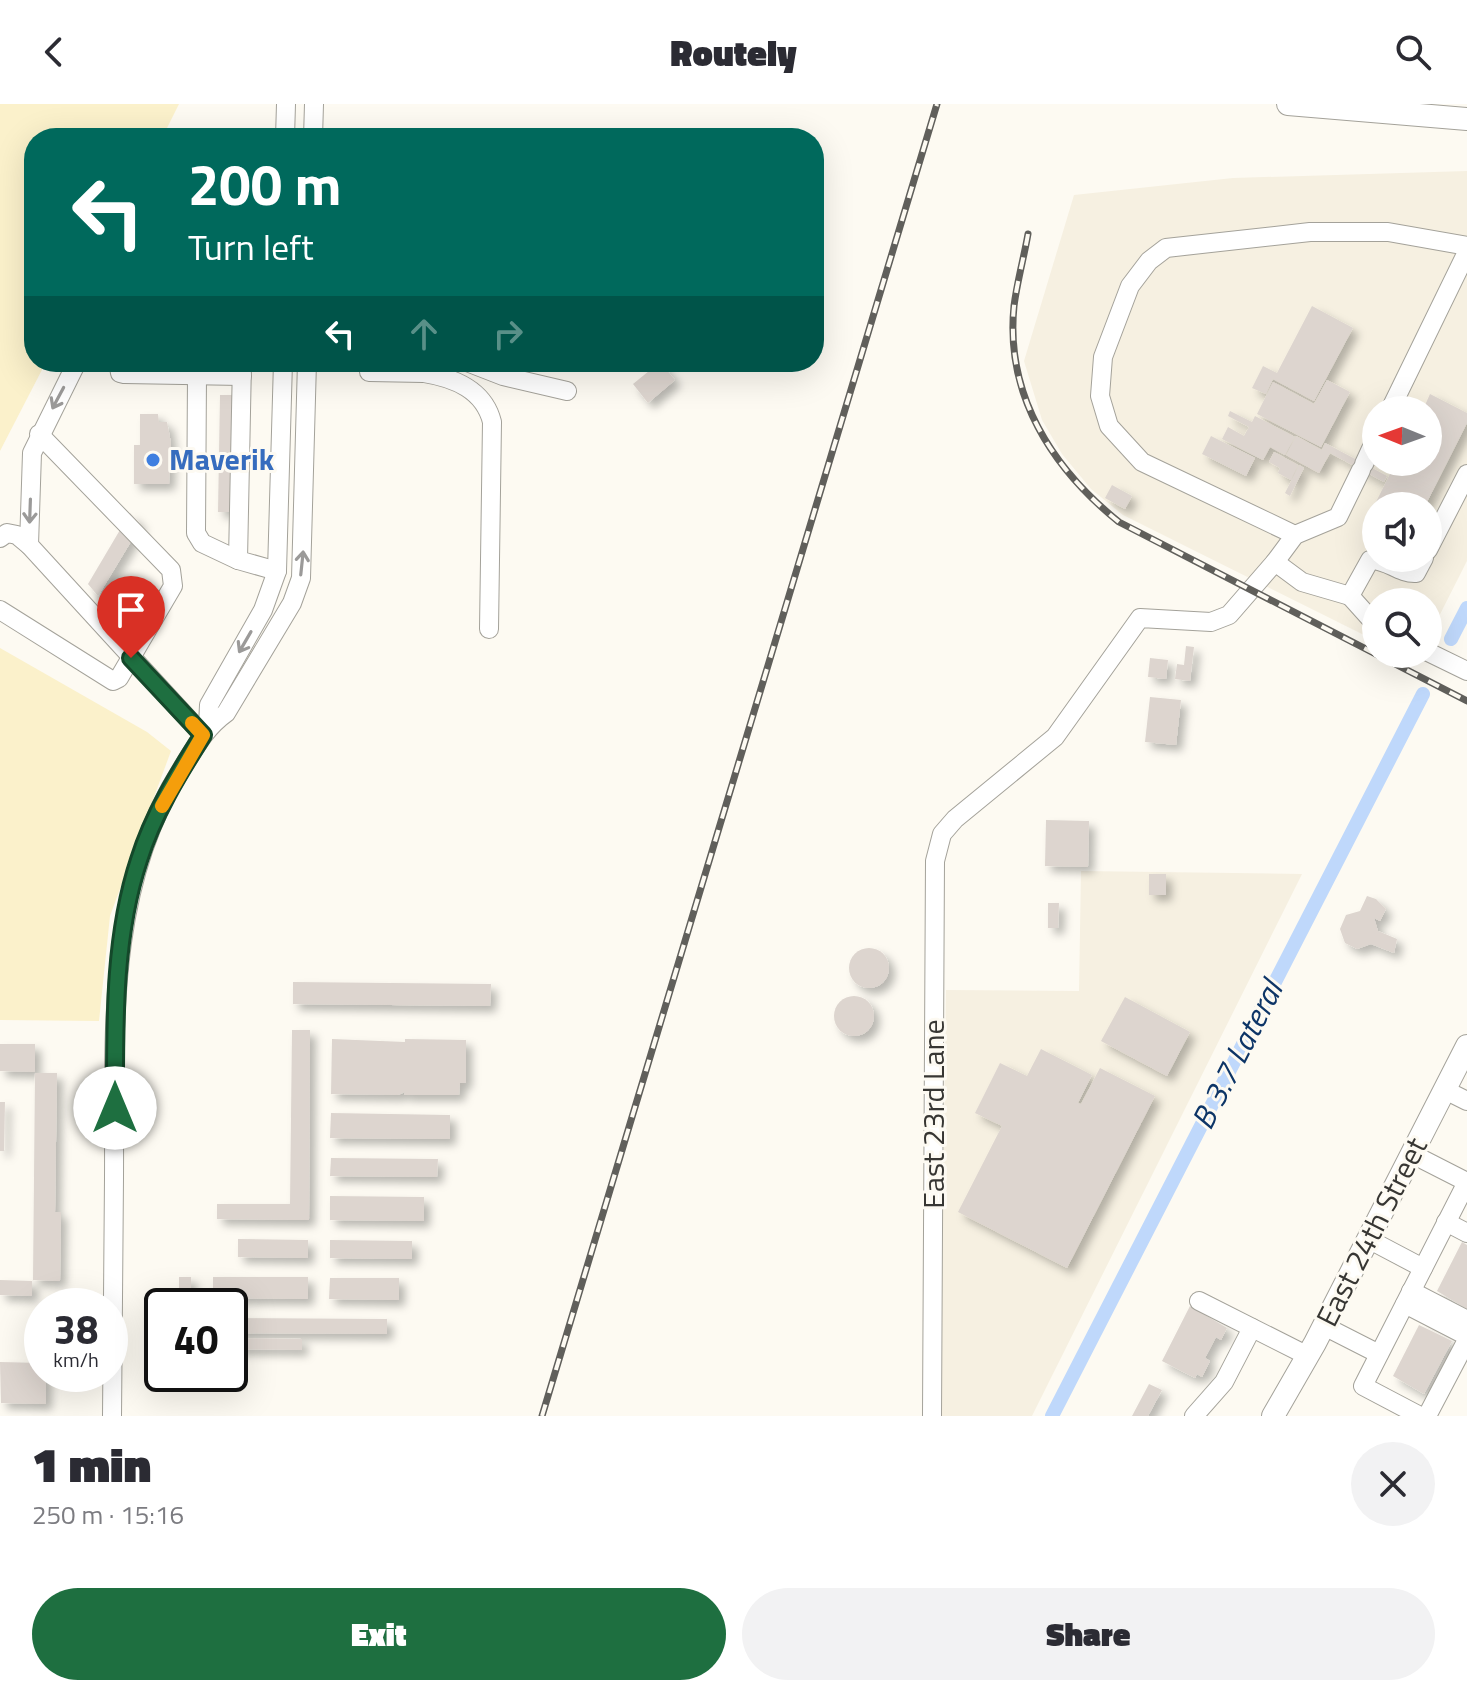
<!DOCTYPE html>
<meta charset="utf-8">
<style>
:root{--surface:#fff;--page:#f2f2f3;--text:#2b2b33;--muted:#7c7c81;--accent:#1e6f40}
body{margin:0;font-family:"Titillium Web",sans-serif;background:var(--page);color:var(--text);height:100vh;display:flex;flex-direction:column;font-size:30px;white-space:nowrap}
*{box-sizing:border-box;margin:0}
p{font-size:26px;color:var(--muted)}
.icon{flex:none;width:44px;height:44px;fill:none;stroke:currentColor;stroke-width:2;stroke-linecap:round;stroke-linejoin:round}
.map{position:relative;height:1312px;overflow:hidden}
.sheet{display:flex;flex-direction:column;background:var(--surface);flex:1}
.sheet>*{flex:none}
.hud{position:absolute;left:24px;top:24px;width:800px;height:244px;border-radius:32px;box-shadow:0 8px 32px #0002;background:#00695c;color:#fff;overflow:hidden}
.needle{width:52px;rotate:271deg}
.buttons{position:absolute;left:1362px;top:292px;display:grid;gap:16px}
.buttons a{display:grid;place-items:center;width:80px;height:80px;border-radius:50%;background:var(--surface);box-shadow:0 8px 32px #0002;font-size:40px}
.speed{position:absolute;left:24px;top:1184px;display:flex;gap:16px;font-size:40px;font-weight:700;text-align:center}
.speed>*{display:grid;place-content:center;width:104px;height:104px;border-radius:50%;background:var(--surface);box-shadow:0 8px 32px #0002;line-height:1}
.speed small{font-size:20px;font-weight:400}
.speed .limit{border:4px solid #111;border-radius:12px;background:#fff;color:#111}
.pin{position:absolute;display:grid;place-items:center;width:68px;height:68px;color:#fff;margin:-82px -34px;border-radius:50% 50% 50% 0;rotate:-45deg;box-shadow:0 0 8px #0007}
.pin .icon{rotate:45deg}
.me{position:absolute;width:88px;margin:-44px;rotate:0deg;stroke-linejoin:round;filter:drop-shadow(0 0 6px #0008)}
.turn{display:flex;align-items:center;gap:28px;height:168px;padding:0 32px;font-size:36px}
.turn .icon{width:104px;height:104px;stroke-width:2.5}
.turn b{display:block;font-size:56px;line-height:68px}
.lanes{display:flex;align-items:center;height:76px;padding:0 32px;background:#0003;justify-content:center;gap:40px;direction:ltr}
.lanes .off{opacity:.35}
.round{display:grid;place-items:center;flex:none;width:84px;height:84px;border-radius:42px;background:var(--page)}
.summary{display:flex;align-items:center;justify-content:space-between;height:136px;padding:0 32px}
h1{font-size:48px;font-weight:800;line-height:60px}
.button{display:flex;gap:16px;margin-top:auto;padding:16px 32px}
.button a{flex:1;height:92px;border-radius:48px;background:var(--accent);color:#fff;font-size:32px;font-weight:800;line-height:92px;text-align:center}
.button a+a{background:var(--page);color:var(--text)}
header{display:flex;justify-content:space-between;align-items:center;height:104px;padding:0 32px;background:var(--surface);font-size:36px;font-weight:800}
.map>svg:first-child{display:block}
.built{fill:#f6f0e1;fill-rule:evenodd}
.sand{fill:#fbf1cb}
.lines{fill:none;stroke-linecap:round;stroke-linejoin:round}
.canal{stroke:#bfd8fb;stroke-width:14}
.building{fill:#ddd5cf;filter:url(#shadow)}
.minor-casing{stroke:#a4a29a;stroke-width:20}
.major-casing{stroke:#a4a29a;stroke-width:24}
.minor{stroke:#fff;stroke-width:18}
.major{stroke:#fff;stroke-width:22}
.rail-casing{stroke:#605f5b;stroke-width:7}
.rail{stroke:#fdfaf2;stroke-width:4;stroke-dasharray:12;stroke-linecap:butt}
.oneway{stroke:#9b9a99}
.route-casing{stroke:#14482a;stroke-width:20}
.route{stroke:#1e6f40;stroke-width:14}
.slow{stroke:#f59e0b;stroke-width:14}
.shop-dot{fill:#3f7fe0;stroke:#fdfaf2;stroke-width:3}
.labels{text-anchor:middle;stroke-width:6;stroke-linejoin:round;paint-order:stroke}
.shop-label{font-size:30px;font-weight:bold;fill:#366cbe;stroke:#fdfaf2;text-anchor:start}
.street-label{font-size:30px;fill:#373633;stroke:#fdfaf2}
.water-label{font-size:32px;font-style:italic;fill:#0d3567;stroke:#fdfaf2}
</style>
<header><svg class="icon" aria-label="back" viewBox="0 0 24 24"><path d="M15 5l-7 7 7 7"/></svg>Routely<svg class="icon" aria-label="search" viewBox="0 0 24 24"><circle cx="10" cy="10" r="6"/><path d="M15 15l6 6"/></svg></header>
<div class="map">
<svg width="1467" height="1312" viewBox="0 0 1467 1312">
<defs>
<filter id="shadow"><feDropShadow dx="6" dy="6" stdDeviation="4" flood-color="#0004"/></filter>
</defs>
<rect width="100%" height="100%" fill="#fdfaf2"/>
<g class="built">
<path d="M1467,67V457L1428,534V498H1376V537L1123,411L1091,385L1062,350L1042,316L1024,257L1074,91L1233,74ZM1376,306H1428V358H1376ZM1376,402H1428V454H1376Z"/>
<polygon points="1081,767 1302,770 1032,1312 940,1312 946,886 1079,887"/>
</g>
<g class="sand">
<polygon points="0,0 179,0 162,34 34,34 34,258 46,258 0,347"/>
<polygon points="0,544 147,628 171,647 110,812 99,917 0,916"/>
</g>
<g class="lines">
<g class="canal">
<polyline points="1451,535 1467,504"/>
<polyline points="1052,1312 1423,590"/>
</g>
</g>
<g class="building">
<polygon points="1312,202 1353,224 1314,297 1273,275 1266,290 1252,284 1263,262 1277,269"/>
<polygon points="660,258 675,276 648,299 633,280"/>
<polygon points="1327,276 1350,288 1321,343 1257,310 1273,278 1314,300"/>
<polygon points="1430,290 1467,309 1467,319 1425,402 1380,402 1375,400 1396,358 1428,358 1428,306 1423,306"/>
<polygon points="220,291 234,291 234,408 218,408"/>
<polygon points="1230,307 1252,318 1255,312 1295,333 1285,351 1270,343 1263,356 1222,335 1228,323 1244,332 1249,323 1228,312"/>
<polygon points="140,310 158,310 159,318 167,318 171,339 169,380 134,380 134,341 140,341"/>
<polygon points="1211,332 1255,354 1246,372 1202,350"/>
<polygon points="1296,332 1322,346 1325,339 1387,372 1384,378 1330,349 1319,369 1286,351"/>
<polygon points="1274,348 1298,361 1291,376 1278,369 1280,364 1269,358"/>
<polygon points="1299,361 1304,364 1290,392 1285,389"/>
<polygon points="1112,381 1132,392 1125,405 1105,394"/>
<polygon points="130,409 141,421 98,492 88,480"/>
<polygon points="1186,542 1194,543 1190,577 1175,575 1177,560 1184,561"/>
<polygon points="1150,554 1168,556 1166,575 1148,573"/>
<polygon points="1150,593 1181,596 1176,641 1145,638"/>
<polygon points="1046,716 1089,717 1088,763 1045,762"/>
<rect x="1149" y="770" width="17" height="21"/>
<polygon points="1367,792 1376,795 1386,805 1380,817 1374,814 1378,827 1397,835 1394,849 1371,840 1357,845 1345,839 1340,825 1346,811 1360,807"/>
<polygon points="1048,799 1059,799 1058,824 1048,824"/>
<circle cx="869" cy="864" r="20"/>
<polygon points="293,878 491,880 490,902 293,900"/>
<circle cx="854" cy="912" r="20"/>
<polygon points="1125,893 1190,928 1167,972 1101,937"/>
<polygon points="292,926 310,926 309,1116 217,1115 217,1100 290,1100"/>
<polygon points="332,935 405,938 405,935 466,936 466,979 460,979 459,991 404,991 405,988 398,991 331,990"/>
<polygon points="0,940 35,940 35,968 0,967"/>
<polygon points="1041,945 1092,971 1078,999 1081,1000 1100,964 1155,992 1067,1164 958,1108 1002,1022 975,1009 1000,959 1027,972"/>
<polygon points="35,969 57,969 55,1108 61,1108 60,1177 33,1176"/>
<polygon points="0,998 5,998 4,1047 0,1047"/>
<polygon points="331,1009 450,1011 450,1035 330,1034"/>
<polygon points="331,1054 438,1055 437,1073 330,1072"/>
<polygon points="330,1092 424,1093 424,1117 330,1116"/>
<polygon points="238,1135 308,1136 308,1154 238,1153"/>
<polygon points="330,1136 412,1137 412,1155 330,1154"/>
<polygon points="1462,1138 1467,1141 1467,1205 1437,1187"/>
<rect x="179" y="1173" width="12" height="22"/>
<polygon points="213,1173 308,1173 308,1195 213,1194"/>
<polygon points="330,1174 399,1174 399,1196 329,1195"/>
<polygon points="0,1176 32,1177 32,1192 0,1191"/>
<polygon points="1190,1202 1227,1224 1221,1236 1216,1233 1205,1254 1210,1257 1202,1273 1197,1270 1195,1274 1162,1257"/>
<polygon points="230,1214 387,1215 387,1230 230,1229"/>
<polygon points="1419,1221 1452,1237 1424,1290 1393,1272"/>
<polygon points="230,1234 302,1235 302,1246 230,1245"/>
<polygon points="0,1258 42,1259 42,1270 46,1270 46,1300 1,1299"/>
<polygon points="1149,1280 1162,1286 1148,1312 1132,1312"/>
</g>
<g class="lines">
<g class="minor-casing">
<g id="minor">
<polyline points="285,34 286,0"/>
<polyline points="313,34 314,0"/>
<polyline points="77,258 32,349 29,441 203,631"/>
<polyline points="118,258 120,269 124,270 242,272"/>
<polyline points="242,258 238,456 277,467"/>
<polyline points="369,258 369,268 424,269 424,258"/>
<polyline points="467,258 503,272 567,287"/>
<path d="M424,269C455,274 484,286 492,318L489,525"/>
<polyline points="197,271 196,429 202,439 238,456"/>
<polyline points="1390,306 1467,148"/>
<polyline points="1364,360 1376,334"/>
<polyline points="1295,431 1142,358 1109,322 1100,292 1103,253 1130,182 1149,157 1166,144 1310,128 1388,128 1467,142"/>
<polyline points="0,434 7,429 17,431 29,441"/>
<polyline points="1428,446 1467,370"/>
<polyline points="1275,458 1295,431 1338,413 1361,366"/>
<path d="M1350,492L1370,456C1387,455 1399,470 1416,469L1424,454"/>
<polyline points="1350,492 1376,521"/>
<polyline points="0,506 113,577 119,574 173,482 171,466 39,330"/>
<polyline points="1428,548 1467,567"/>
<polyline points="208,622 209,601 263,506 277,467 283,258"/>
<polyline points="1445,986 1467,997"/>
<polyline points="1412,1050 1467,1078"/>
<polyline points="1446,1118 1467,1129"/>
<polyline points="1368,1135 1423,1164"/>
<polyline points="1411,1187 1467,1216"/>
<polyline points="1199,1197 1308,1252"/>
<polyline points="1405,1200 1467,1232"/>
<polyline points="1324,1222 1379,1250"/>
<path d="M112,1312C113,1233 113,1154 114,1074C115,936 104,787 181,666C195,644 205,624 226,609L292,499L301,474L307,258"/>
<polyline points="932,1312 935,757 942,730 955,715 1055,633 1140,514 1211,518 1229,511 1275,458 1302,478 1350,492"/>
<polyline points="1194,1312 1224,1278 1252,1224"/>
<polyline points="1420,1312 1363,1282 1467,1078"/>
<polyline points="1427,1312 1467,1236"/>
</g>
</g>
<g class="major-casing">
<g id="major">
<polyline points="1288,0 1467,15"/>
<polyline points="1273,1312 1315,1239 1467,942"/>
</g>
</g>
<use href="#minor" class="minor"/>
<use href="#major" class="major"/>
<g class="rail-casing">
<g id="rail">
<path d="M1028,130C1024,153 1017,178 1014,202C1005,291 1052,364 1119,418L1467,597"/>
<polyline points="542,1312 937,0"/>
</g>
</g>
<use href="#rail" class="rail"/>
</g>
<defs><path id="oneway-shaft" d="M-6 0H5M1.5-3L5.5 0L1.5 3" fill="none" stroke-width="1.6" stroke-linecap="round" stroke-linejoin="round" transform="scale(2)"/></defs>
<g class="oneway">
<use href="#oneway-shaft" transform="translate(58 294) rotate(118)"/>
<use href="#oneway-shaft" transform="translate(30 407) rotate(92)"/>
<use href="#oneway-shaft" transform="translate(302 459) rotate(-84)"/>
<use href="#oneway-shaft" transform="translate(245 538) rotate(120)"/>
</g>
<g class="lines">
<g class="route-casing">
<path id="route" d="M115,1004C115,922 113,834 139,756C153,711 178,670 203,631L131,554"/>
</g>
<use href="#route" class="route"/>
<polyline class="slow" points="162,702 203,631 192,619"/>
</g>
<circle class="shop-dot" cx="153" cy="356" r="8"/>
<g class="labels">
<g class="shop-label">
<text x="169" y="366">Maverik</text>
</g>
<g class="street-label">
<text transform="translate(934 1010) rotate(-90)" y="10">East 23rd Lane</text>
<text transform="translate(1372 1128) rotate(-63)" y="10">East 24th Street</text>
</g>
<g class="water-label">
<text transform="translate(1237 951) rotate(-63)" y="11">B 3.7 Lateral</text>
</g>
</g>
</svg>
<div class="buttons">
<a><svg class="needle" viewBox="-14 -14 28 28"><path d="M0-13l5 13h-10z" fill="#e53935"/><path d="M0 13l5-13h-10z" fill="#7c7c81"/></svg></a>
<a><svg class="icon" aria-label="sound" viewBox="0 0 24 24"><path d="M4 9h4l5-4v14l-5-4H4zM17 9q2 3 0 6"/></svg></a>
<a><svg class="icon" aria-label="search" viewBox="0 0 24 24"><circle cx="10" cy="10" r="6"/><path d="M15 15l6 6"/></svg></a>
</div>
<div class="speed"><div>38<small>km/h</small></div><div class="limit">40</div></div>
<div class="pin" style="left:131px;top:554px;background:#d93025"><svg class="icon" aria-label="arrive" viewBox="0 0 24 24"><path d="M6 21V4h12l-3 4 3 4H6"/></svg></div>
<svg class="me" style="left:115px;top:1004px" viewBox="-20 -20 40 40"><circle r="19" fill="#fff"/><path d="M0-13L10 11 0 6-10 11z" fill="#1e6f40"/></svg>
<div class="hud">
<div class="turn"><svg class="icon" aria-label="left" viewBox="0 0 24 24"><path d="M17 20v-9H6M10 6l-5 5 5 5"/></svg><div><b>200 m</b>Turn left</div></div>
<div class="lanes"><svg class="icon" aria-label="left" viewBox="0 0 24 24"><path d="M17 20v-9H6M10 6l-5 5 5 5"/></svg><svg class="icon off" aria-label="ahead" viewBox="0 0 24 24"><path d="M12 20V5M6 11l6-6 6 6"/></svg><svg class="icon off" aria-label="right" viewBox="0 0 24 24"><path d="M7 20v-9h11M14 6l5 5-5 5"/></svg></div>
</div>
</div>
<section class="sheet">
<div class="summary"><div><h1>1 min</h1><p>250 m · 15:16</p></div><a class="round"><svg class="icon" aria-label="close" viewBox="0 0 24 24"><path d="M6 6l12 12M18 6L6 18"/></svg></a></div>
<div class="button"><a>Exit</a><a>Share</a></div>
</section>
